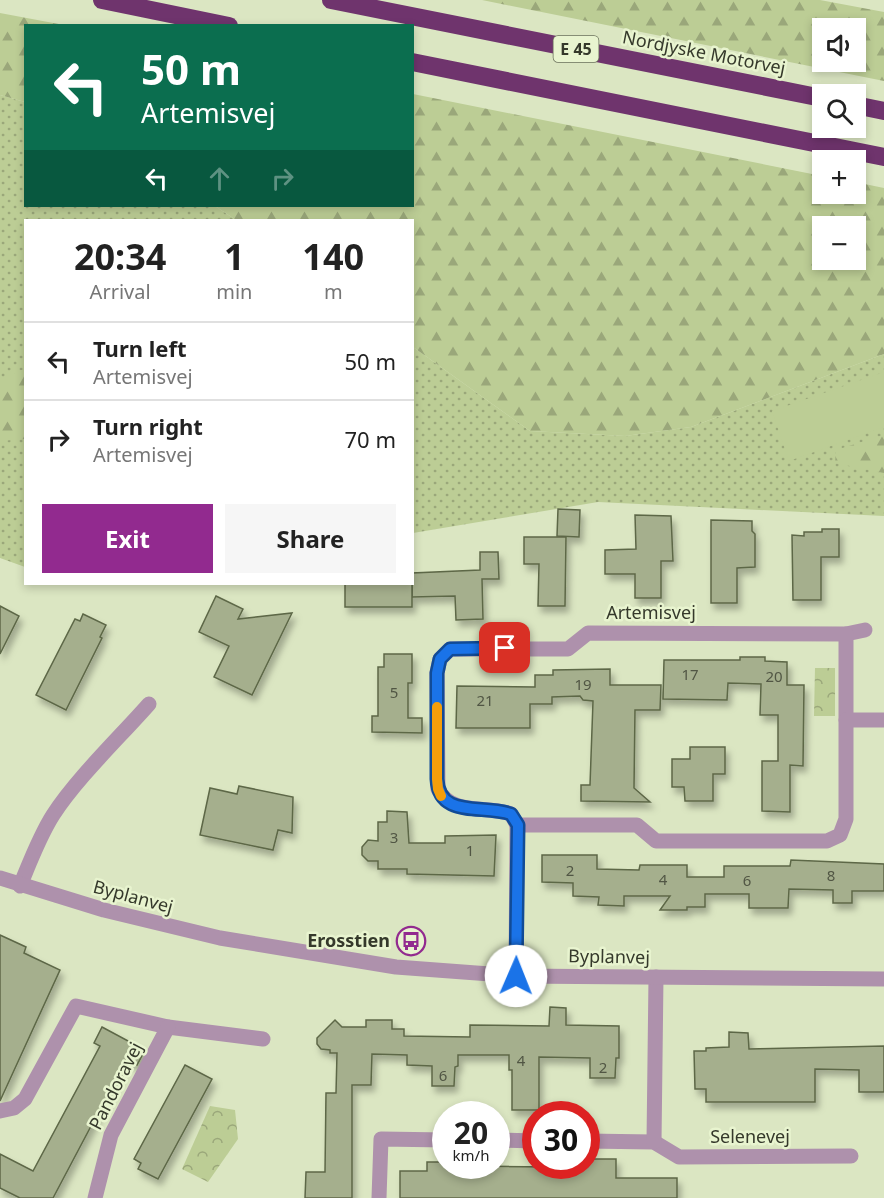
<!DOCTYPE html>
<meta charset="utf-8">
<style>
:root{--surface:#fff;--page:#f6f6f6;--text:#222;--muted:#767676;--line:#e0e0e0;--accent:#922a8f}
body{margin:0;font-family:"Noto Sans",sans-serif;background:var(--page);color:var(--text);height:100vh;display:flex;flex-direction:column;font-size:22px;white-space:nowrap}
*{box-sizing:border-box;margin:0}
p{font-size:20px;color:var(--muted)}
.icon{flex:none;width:33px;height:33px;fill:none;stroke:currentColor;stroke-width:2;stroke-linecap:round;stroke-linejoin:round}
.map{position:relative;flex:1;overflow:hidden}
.sheet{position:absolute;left:24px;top:219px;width:390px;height:366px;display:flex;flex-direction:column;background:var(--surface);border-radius:0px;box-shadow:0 3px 9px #0003}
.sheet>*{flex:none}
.banner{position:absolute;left:24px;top:24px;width:390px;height:183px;border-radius:0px;box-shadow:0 3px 9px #0003;background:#0b6e4f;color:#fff;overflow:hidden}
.tools{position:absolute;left:812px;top:18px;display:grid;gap:12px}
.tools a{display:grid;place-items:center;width:54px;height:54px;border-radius:0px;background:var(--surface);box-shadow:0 3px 9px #0003;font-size:30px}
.speed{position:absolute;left:432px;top:1101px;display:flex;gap:12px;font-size:30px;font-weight:700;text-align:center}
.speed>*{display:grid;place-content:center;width:78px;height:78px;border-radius:50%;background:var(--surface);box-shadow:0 3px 9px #0003;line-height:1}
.speed small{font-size:15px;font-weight:400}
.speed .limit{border:9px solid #d22;background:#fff;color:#111}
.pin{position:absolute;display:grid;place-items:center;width:51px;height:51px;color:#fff;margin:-26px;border-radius:12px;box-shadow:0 3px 9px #0006}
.me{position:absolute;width:66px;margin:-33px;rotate:1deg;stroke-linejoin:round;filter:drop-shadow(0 0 4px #0008)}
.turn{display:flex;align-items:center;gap:21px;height:126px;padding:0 18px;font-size:27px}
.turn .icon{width:78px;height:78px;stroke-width:2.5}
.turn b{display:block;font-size:42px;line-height:51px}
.lanes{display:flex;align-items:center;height:57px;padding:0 18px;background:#0003;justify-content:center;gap:30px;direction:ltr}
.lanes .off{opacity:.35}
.eta{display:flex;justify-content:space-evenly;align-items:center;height:102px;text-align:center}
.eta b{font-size:36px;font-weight:700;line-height:42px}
.primary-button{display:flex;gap:12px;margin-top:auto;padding:12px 18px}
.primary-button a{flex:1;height:69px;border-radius:0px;background:var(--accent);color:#fff;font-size:24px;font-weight:700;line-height:69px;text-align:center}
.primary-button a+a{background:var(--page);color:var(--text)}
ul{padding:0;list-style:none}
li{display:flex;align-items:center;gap:18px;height:78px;padding:0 18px;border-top:2px solid var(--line)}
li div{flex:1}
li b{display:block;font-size:22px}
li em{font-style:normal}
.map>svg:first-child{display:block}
.grass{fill:url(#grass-dots)}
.forest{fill:url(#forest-firs);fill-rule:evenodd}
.park{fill:url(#park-crowns)}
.pitch{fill:#bccd95}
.building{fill:#a5af8d;stroke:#5d6747;stroke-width:1.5;filter:url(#shadow)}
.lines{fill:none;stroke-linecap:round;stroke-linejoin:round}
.minor{stroke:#ae91ac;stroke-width:15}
.tertiary{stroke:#ae91ac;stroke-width:15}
.motorway{stroke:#6f346d;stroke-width:18}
.route-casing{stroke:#114b97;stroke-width:15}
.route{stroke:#1a73e8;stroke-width:10}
.slow{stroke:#f59e0b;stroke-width:10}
.labels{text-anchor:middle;stroke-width:5;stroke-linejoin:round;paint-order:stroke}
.number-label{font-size:15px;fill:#515644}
.shield{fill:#e8f4cf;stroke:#6b715c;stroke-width:1.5}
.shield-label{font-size:16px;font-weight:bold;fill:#35392b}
.street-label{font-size:18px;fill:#35392b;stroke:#e8f4cf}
.poi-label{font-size:18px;font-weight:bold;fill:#35392b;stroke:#e8f4cf;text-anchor:end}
</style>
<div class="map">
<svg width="884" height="1198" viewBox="0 0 884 1198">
<defs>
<pattern id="grass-dots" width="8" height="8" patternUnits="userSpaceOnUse" patternTransform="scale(1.5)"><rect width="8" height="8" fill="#bccd95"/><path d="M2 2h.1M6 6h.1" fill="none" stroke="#9aa77a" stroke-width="1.8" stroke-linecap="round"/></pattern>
<pattern id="forest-firs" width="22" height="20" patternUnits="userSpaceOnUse" patternTransform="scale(1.5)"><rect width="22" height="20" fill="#bccd95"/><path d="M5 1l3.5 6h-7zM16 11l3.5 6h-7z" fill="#9aa77a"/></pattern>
<pattern id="park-crowns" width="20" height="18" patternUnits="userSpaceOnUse" patternTransform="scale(1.5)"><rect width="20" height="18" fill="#bccd95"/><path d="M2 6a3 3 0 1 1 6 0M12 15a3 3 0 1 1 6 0" fill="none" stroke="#9aa77a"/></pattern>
<filter id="shadow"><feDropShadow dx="3.5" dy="6" stdDeviation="3" flood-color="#0004"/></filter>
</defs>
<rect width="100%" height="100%" fill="#dbe6c2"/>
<g class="grass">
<polygon points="0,95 25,102 26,206 215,206 236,220 26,220 25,567 0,558"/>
<polygon points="413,347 530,431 625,436 691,427 884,354 884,516 598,502 413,533"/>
</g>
<g class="forest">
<path d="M482,0H820L884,12V81ZM822,28H855V62H822Z"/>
<polygon points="0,13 64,25 26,26 25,102 0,95"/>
<path d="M413,94L822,176V194H855V182L884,188V354L691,427L625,436L530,431L413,347L412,220H236L215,206H412ZM855,226V260H822V226Z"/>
<polygon points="21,370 25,370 25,439 0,441 0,381"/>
<polygon points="884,435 884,473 835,463 836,450"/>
</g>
<g class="park">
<polygon points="815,668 835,668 835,716 814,716"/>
<polygon points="210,1106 235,1110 238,1139 208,1182 182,1169"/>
</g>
<polygon class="pitch" points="884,372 884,427 789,461 772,411"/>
<g class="building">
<polygon points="558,509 580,510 579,537 557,536"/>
<polygon points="635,515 671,516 673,561 661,561 661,598 635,598 635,574 605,574 605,550 636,549"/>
<polygon points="711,520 752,521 752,531 755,534 755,567 737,568 737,603 711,603"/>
<polygon points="822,529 839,529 839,557 821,557 821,600 793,600 792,535 804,536 804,532 822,532"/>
<polygon points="524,537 566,537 565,606 538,606 539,564 524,564"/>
<polygon points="480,552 498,552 499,579 482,579 483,619 456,620 455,596 412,597 412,573 480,570"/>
<rect x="345" y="584" width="67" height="23"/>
<polygon points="216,596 243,609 238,619 292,613 252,695 214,677 229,646 199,632"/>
<polygon points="0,606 19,616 0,654"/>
<polygon points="83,614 106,625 100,637 102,638 66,710 36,695 75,619 80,621"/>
<polygon points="384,654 412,654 412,683 408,683 408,718 422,718 422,733 372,732 372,716 378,716 378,667 384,667"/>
<polygon points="740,657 765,657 765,661 787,662 787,685 804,685 803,766 790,765 790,812 762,811 762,761 778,761 778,715 760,715 761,684 728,683 727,700 663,699 664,660 740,660"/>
<polygon points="610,669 610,685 661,685 660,710 635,710 634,788 650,802 581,801 581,785 590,785 593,701 583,700 580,696 552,697 552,704 530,704 530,728 456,728 457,686 535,687 535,675 553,675 553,670"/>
<polygon points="690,747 725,747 725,774 713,774 713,801 685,801 684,787 672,787 672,759 690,759"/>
<polygon points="239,786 293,797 292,833 278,830 273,850 200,835 210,788 237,794"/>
<polygon points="387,811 407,812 409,843 445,843 445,836 496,835 494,876 407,874 407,869 378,869 378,861 368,861 362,855 362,847 368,840 378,841 378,822 387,822"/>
<polygon points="542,855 597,855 597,869 639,870 640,865 687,865 687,877 724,877 724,866 790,866 791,860 884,864 884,891 852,891 852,903 833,903 833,890 789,889 788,908 749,908 749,894 705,894 705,907 687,907 687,910 660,910 670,896 624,896 624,906 598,905 599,897 573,896 573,883 542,882"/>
<polygon points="0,935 26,947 24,953 60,970 0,1101"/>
<polygon points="550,1007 566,1008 566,1025 619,1026 619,1058 616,1058 615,1078 590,1078 590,1058 539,1057 539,1110 512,1110 512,1070 509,1070 509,1055 458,1055 458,1066 455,1067 454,1086 432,1086 432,1066 407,1065 407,1055 372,1054 371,1085 352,1085 352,1198 305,1198 306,1172 325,1172 326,1093 336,1093 337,1053 330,1053 330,1050 321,1049 317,1044 317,1038 335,1020 342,1027 366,1027 366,1020 392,1020 392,1029 404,1029 404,1036 470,1037 470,1025 549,1026"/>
<polygon points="102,1027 145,1050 137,1065 126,1060 53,1198 20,1198 0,1188 0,1154 33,1171 100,1046 94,1043"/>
<polygon points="729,1032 748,1033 749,1049 884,1046 884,1092 859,1092 859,1070 815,1069 815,1102 706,1102 706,1089 695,1089 694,1051 706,1051 706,1048 729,1047"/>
<polygon points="185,1065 212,1079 158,1179 138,1169 141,1163 134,1159"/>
<polygon points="586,1159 616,1159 616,1178 677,1178 677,1198 400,1198 400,1171 427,1171 427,1162 446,1162 446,1166 451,1166 559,1167 559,1166 586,1166"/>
</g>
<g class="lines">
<g class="minor">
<polyline points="846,634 865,630"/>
<path d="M517,825L511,814C486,805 451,816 438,789L437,673L440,659L450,649H568L588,633L846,634V720"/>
<path d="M20,886C30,862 39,837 53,815C77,778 119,738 149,704"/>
<polyline points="516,976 517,825 637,825 656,841 827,841 840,835 846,819 846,720 884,720"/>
<polyline points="0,1111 14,1108 25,1099 76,1006 168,1027 263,1039"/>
<polyline points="496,1140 536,1141"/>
<polyline points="586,1141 654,1142 679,1157 851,1156"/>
<polyline points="654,1142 656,977"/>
<polyline points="95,1198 111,1135 168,1027"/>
<polyline points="379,1198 381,1139 446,1140"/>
</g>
<polyline class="tertiary" points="0,878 104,910 220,938 396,967 516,976 884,979"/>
<g class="motorway">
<polyline points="102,0 229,26"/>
<polyline points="331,0 822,98"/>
<polyline points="412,62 884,157"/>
<polyline points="855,105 884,111"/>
</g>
</g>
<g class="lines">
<g class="route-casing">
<path id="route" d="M505,648L450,649L440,659L437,673V779C439,819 482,804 511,814L518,825L516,976"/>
</g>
<use href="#route" class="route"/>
<polyline class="slow" points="437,707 437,779 438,789 441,796"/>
</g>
<defs>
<g id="bus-ring" transform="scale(1.5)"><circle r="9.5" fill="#e8f4cf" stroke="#922a8f" stroke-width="1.5"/><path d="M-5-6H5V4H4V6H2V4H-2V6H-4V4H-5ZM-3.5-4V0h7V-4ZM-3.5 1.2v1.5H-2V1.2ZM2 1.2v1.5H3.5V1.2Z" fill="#922a8f"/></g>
</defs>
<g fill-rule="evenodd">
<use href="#bus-ring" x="411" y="941"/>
</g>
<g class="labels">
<g class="number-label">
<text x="690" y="680">17</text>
<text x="774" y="682">20</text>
<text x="583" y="690">19</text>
<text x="394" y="698">5</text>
<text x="485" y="706">21</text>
<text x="394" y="843">3</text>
<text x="470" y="856">1</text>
<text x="570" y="876">2</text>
<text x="831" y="881">8</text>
<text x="663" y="885">4</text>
<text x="747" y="886">6</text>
<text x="521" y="1066">4</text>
<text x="603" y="1073">2</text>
<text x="443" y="1081">6</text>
</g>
<rect class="shield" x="553.5" y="36" width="45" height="26" rx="4.5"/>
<g class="shield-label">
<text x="576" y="55">E 45</text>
</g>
<g class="street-label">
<text transform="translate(704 53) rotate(11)" y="6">Nordjyske Motorvej</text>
<text x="651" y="619">Artemisvej</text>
<text transform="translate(133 897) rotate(15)" y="6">Byplanvej</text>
<text transform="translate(609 957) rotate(1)" y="6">Byplanvej</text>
<text transform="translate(116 1086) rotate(-63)" y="6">Pandoravej</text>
<text x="750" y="1143">Selenevej</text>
</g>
<g class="poi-label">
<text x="390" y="947">Erosstien</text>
</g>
</g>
</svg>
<div class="tools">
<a><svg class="icon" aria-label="sound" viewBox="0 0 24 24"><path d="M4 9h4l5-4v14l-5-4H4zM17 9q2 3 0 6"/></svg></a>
<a><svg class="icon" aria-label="search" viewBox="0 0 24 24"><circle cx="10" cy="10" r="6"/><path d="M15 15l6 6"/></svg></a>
<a>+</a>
<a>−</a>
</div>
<div class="speed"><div>20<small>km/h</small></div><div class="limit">30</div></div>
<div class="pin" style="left:505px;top:648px;background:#d93025"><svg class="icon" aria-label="arrive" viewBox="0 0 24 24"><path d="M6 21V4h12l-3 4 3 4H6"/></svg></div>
<svg class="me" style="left:516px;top:976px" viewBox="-20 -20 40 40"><circle r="19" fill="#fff"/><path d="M0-13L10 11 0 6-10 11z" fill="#1a73e8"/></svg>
<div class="banner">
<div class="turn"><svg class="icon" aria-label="left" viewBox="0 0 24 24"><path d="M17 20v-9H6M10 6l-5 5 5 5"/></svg><div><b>50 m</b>Artemisvej</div></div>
<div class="lanes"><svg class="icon" aria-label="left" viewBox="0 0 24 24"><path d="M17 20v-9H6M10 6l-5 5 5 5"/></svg><svg class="icon off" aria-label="ahead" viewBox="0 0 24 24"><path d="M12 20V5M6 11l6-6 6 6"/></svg><svg class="icon off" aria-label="right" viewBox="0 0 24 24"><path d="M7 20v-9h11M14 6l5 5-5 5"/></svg></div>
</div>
<section class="sheet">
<div class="eta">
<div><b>20:34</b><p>Arrival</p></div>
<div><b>1</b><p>min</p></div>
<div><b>140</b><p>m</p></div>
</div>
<ul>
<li><svg class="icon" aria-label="left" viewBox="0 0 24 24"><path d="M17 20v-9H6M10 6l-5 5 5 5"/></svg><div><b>Turn left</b><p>Artemisvej</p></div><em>50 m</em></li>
<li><svg class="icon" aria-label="right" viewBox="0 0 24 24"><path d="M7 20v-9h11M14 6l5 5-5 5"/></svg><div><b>Turn right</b><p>Artemisvej</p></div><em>70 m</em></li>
</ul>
<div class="primary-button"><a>Exit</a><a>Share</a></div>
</section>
</div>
